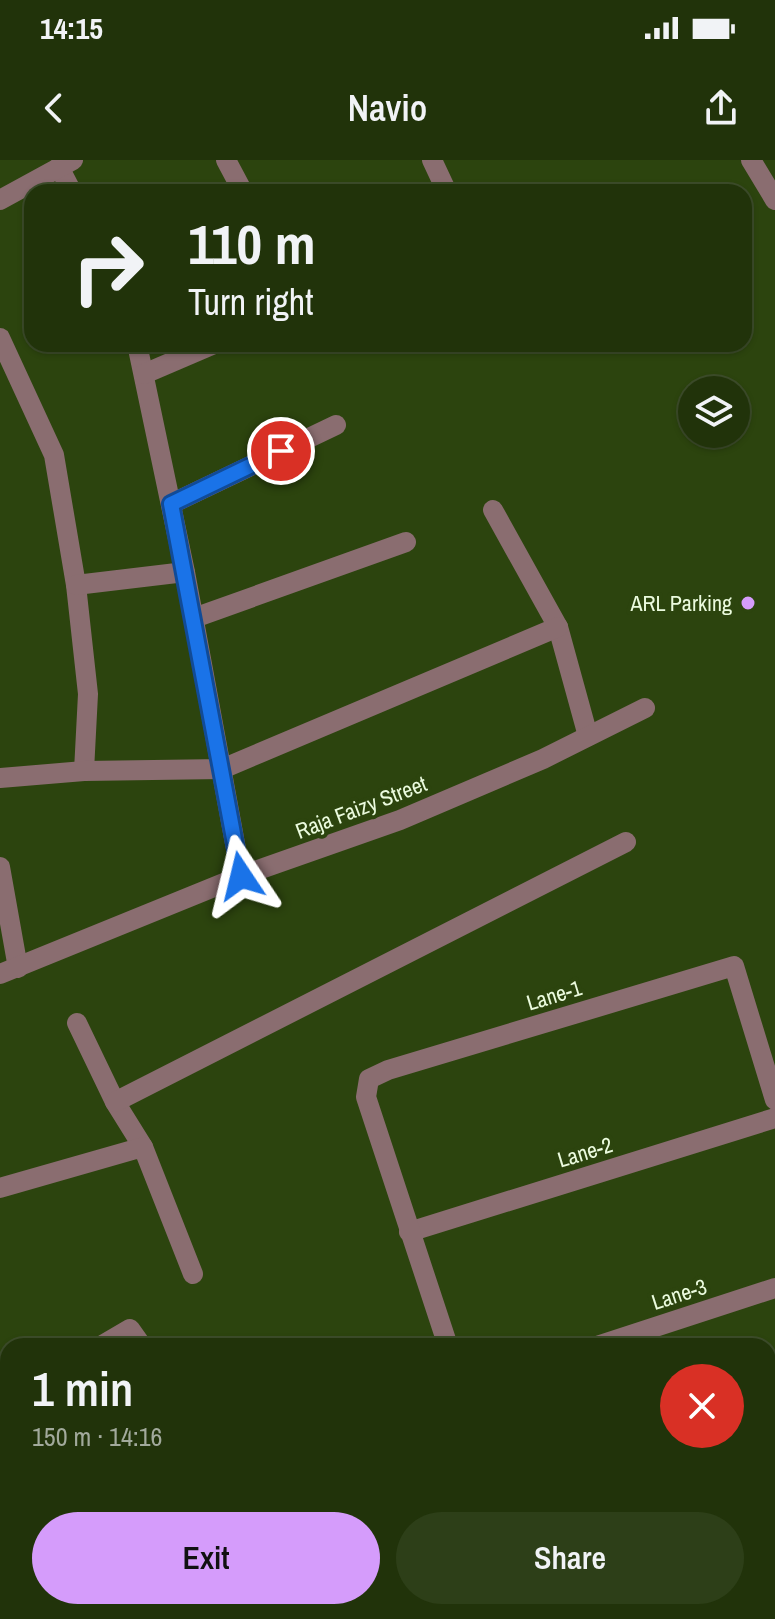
<!DOCTYPE html>
<meta charset="utf-8">
<style>
:root{--surface:#21330a;--page:#2d3f18;--text:#f1f3f6;--muted:#a2aa9c;--line:#3e4e2b;--accent:#d59cfb}
body{margin:0;font-family:"Archivo Narrow",sans-serif;background:var(--page);color:var(--text);height:100vh;display:flex;flex-direction:column;font-size:30px;white-space:nowrap}
*{box-sizing:border-box;margin:0}
p{font-size:26px;color:var(--muted)}
.icon{flex:none;width:44px;height:44px;fill:none;stroke:currentColor;stroke-width:2;stroke-linecap:round;stroke-linejoin:round}
.map{position:relative;flex:1;overflow:hidden}
.details{position:absolute;left:0px;top:1178px;width:776px;height:282px;display:flex;flex-direction:column;background:var(--surface);border-radius:24px 24px 0 0;box-shadow:0 2px 6px #0004,0 0 0 2px var(--line)}
.details>*{flex:none}
.top-card{position:absolute;left:24px;top:24px;width:728px;height:168px;border-radius:24px;box-shadow:0 2px 6px #0004,0 0 0 2px var(--line);background:#21330a;color:var(--text);overflow:hidden}
.buttons{position:absolute;left:678px;top:216px;display:grid;gap:16px}
.buttons a{display:grid;place-items:center;width:72px;height:72px;border-radius:50%;background:var(--surface);box-shadow:0 2px 6px #0004,0 0 0 2px var(--line);font-size:40px}
.pin{position:absolute;display:grid;place-items:center;width:68px;height:68px;color:#fff;margin:-34px;border:4px solid #fff;border-radius:50%;box-shadow:0 2px 8px #0007}
.me{position:absolute;width:88px;margin:-44px;rotate:350deg;stroke-linejoin:round;filter:drop-shadow(0 0 6px #0008)}
.turn{display:flex;align-items:center;gap:28px;height:168px;padding:0 32px;font-size:36px}
.turn .icon{width:104px;height:104px;stroke-width:2.5}
.turn b{display:block;font-size:56px;line-height:68px}
.round{display:grid;place-items:center;flex:none;width:84px;height:84px;border-radius:42px;background:var(--page)}
.overview{display:flex;align-items:center;justify-content:space-between;height:136px;padding:0 32px}
h1{font-size:48px;font-weight:600;line-height:60px}
.action{display:flex;gap:16px;margin-top:auto;padding:16px 32px}
.action a{flex:1;height:92px;border-radius:48px;background:var(--accent);color:#111;font-size:32px;font-weight:600;line-height:92px;text-align:center}
.action a+a{background:var(--page);color:var(--text)}
.status{display:flex;justify-content:space-between;align-items:center;height:56px;padding:0 40px;background:var(--surface);direction:ltr}
.status svg{height:22px;fill:currentColor}
header{display:flex;justify-content:space-between;align-items:center;height:104px;padding:0 32px;background:var(--surface);font-size:36px;font-weight:600}
.map>svg:first-child{display:block}
.lines{fill:none;stroke-linecap:round;stroke-linejoin:round}
.minor{stroke:#8a6d70;stroke-width:20}
.tertiary{stroke:#8a6d70;stroke-width:20}
.route-casing{stroke:#114b97;stroke-width:20}
.route{stroke:#1a73e8;stroke-width:14}
.poi-dot{fill:#d59cfb;stroke:#2c440e;stroke-width:3}
.labels{text-anchor:middle;stroke-width:8;stroke-linejoin:round;paint-order:stroke}
.poi-label{font-size:22px;fill:#ebfbde;stroke:#2c440e;text-anchor:end}
.street-label{font-size:22px;fill:#ebfbde;stroke:#2c440e}
</style>
<div class="status"><b>14:15</b><svg viewBox="0 0 49 12"><path d="M0 12V9h3v3zM5 12V6h3v6zM10 12V3h3v9zM15 12V0h3v12zM26 1h20v11H26zM47 4h2v5h-2z"/></svg></div>
<header><svg class="icon" aria-label="back" viewBox="0 0 24 24"><path d="M15 5l-7 7 7 7"/></svg>Navio<svg class="icon" aria-label="share" viewBox="0 0 24 24"><path d="M12 15V3M7 8l5-5 5 5M5 13v7h14v-7"/></svg></header>
<div class="map">
<svg width="775" height="1459" viewBox="0 0 775 1459">
<rect width="100%" height="100%" fill="#2c440e"/>
<g class="lines">
<g class="minor">
<polyline points="226,0 243,32"/>
<polyline points="432,0 447,32"/>
<polyline points="59,7 72,32"/>
<polyline points="0,40 73,0"/>
<polyline points="0,178 54,295 76,425 88,534 84,611"/>
<polyline points="137,184 185,412 241,716"/>
<polyline points="144,214 214,184"/>
<polyline points="171,344 336,265"/>
<polyline points="493,350 558,467 588,576"/>
<polyline points="76,425 185,412"/>
<polyline points="194,458 406,382"/>
<polyline points="0,618 84,611 222,609 558,467"/>
<polyline points="0,707 18,808"/>
<polyline points="0,814 241,716 400,660 543,599 645,548"/>
<polyline points="77,863 115,942 143,987"/>
<polyline points="115,942 626,682"/>
<polyline points="0,1028 143,987 193,1114"/>
<polyline points="409,1072 775,958"/>
<polyline points="101,1186 130,1169 142,1186"/>
<polyline points="448,1186 366,937 369,919 388,910 734,806 775,940"/>
<polyline points="597,1186 775,1128"/>
<polyline points="0,1225 8,1222"/>
<polyline points="768,1302 775,1299"/>
<polyline points="122,1459 133,1452"/>
</g>
<polyline class="tertiary" points="751,0 775,40"/>
</g>
<g class="lines">
<g class="route-casing">
<polyline id="route" points="241,716 171,344 281,291"/>
</g>
<use href="#route" class="route"/>
</g>
<circle class="poi-dot" cx="748" cy="443" r="8"/>
<g class="labels">
<g class="poi-label">
<text x="732" y="451">ARL Parking</text>
</g>
<g class="street-label">
<text transform="translate(361 647) rotate(-21)" y="8">Raja Faizy Street</text>
<text transform="translate(554 835) rotate(-17)" y="8">Lane-1</text>
<text transform="translate(585 992) rotate(-17)" y="8">Lane-2</text>
<text transform="translate(679 1134) rotate(-18)" y="8">Lane-3</text>
</g>
</g>
</svg>
<div class="buttons">
<a><svg class="icon" aria-label="layers" viewBox="0 0 24 24"><path d="M12 4l9 5-9 5-9-5zM3 14l9 5 9-5"/></svg></a>
</div>
<div class="pin" style="left:281px;top:291px;background:#d93025"><svg class="icon" aria-label="arrive" viewBox="0 0 24 24"><path d="M6 21V4h12l-3 4 3 4H6"/></svg></div>
<svg class="me" style="left:241px;top:716px" viewBox="-20 -20 40 40"><path d="M0-17L14 15 0 8-14 15z" fill="#1a73e8" stroke="#fff" stroke-width="4"/></svg>
<div class="top-card">
<div class="turn"><svg class="icon" aria-label="right" viewBox="0 0 24 24"><path d="M7 20v-9h11M14 6l5 5-5 5"/></svg><div><b>110 m</b>Turn right</div></div>
</div>
<section class="details">
<div class="overview"><div><h1>1 min</h1><p>150 m · 14:16</p></div><a class="round" style="background:#d93025;color:#fff"><svg class="icon" aria-label="close" viewBox="0 0 24 24"><path d="M6 6l12 12M18 6L6 18"/></svg></a></div>
<div class="action"><a>Exit</a><a>Share</a></div>
</section>
</div>
